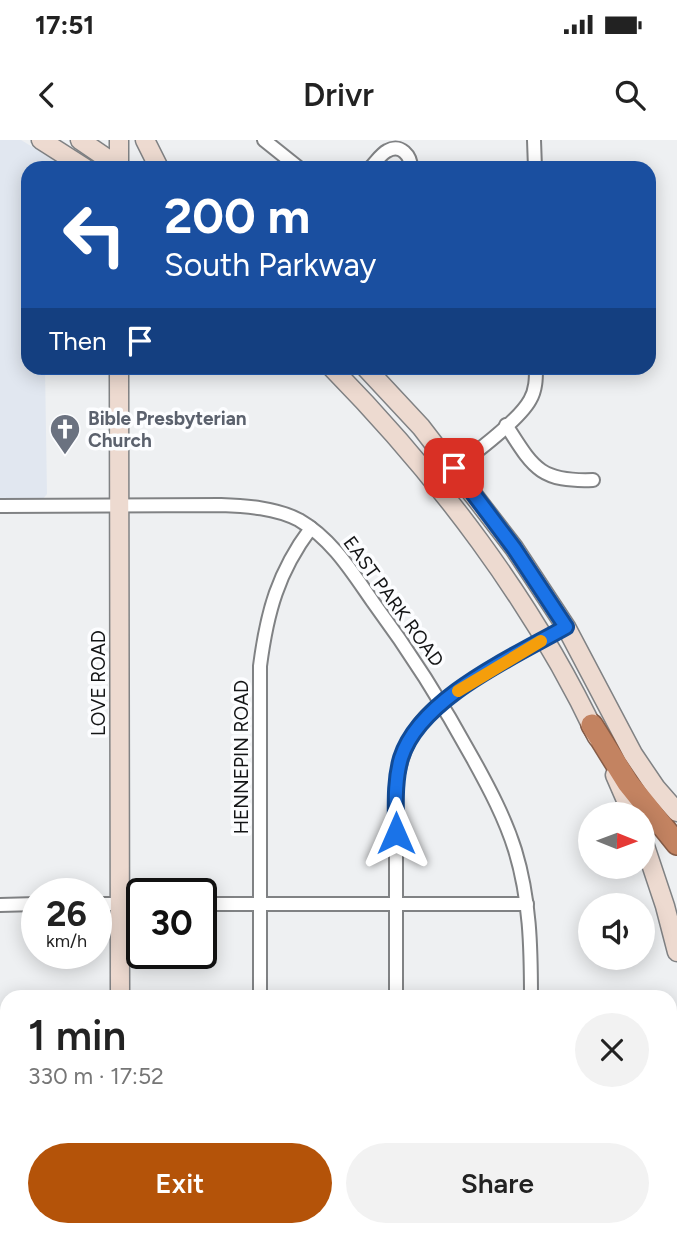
<!DOCTYPE html>
<meta charset="utf-8">
<style>
:root{--surface:#fff;--page:#f2f2f2;--text:#222;--muted:#767676;--accent:#b45309}
body{margin:0;font-family:Figtree,sans-serif;background:var(--page);color:var(--text);height:100vh;display:flex;flex-direction:column;font-size:26px;white-space:nowrap}
*{box-sizing:border-box;margin:0}
p{font-size:23px;color:var(--muted)}
.icon{flex:none;width:38px;height:38px;fill:none;stroke:currentColor;stroke-width:2;stroke-linecap:round;stroke-linejoin:round}
.map{position:relative;flex:1;overflow:hidden}
.sheet{position:absolute;left:0px;top:850px;width:677px;height:247px;display:flex;flex-direction:column;background:var(--surface);border-radius:21px 21px 0 0;box-shadow:0 4px 18px #0003}
.sheet>*{flex:none}
.guide{position:absolute;left:21px;top:21px;width:635px;height:214px;border-radius:21px;box-shadow:0 4px 18px #0003;background:#1a4fa0;color:#fff;overflow:hidden}
.needle{width:46px;rotate:91deg}
.fabs{position:absolute;left:578px;top:662px;display:grid;gap:14px}
.fabs a{display:grid;place-items:center;width:77px;height:77px;border-radius:50%;background:var(--surface);box-shadow:0 4px 18px #0003;font-size:35px}
.speed{position:absolute;left:21px;top:738px;display:flex;gap:14px;font-size:35px;font-weight:700;text-align:center}
.speed>*{display:grid;place-content:center;width:91px;height:91px;border-radius:50%;background:var(--surface);box-shadow:0 4px 18px #0003;line-height:1}
.speed small{font-size:18px;font-weight:400}
.speed .limit{border:4px solid #111;border-radius:10px;background:#fff;color:#111}
.pin{position:absolute;display:grid;place-items:center;width:60px;height:60px;color:#fff;margin:-30px;border-radius:14px;box-shadow:0 4px 10px #0006}
.me{position:absolute;width:77px;margin:-38px;rotate:0deg;stroke-linejoin:round;filter:drop-shadow(0 0 5px #0008)}
.turn{display:flex;align-items:center;gap:24px;height:147px;padding:0 28px;font-size:32px}
.turn .icon{width:91px;height:91px;stroke-width:2.5}
.turn b{display:block;font-size:49px;line-height:60px}
.then{display:flex;align-items:center;height:66px;padding:0 28px;background:#0003;gap:14px;font-size:26px}
.round{display:grid;place-items:center;flex:none;width:74px;height:74px;border-radius:37px;background:var(--page)}
.headline{display:flex;align-items:center;justify-content:space-between;height:119px;padding:0 28px}
h1{font-size:42px;font-weight:600;line-height:52px}
.primary-button{display:flex;gap:14px;margin-top:auto;padding:14px 28px}
.primary-button a{flex:1;height:80px;border-radius:42px;background:var(--accent);color:#fff;font-size:28px;font-weight:600;line-height:80px;text-align:center}
.primary-button a+a{background:var(--page);color:var(--text)}
.status{display:flex;justify-content:space-between;align-items:center;height:49px;padding:0 35px;background:var(--surface);direction:ltr}
.status svg{height:19px;fill:currentColor}
header{display:flex;justify-content:space-between;align-items:center;height:91px;padding:0 28px;background:var(--surface);font-size:32px;font-weight:600}
.map>svg:first-child{display:block}
.built{fill:#e1e7f0}
.green{fill:#bad4fa}
.lines{fill:none;stroke-linecap:round;stroke-linejoin:round}
.street-casing{stroke:#808284;stroke-width:16}
.secondary-casing{stroke:#808284;stroke-width:21}
.highway-casing{stroke:#865c47;stroke-width:24}
.street{stroke:#fff;stroke-width:12}
.secondary{stroke:#eddad0;stroke-width:18}
.highway{stroke:#c38361;stroke-width:21}
.route-casing{stroke:#114b97;stroke-width:18}
.route{stroke:#1a73e8;stroke-width:12}
.slow{stroke:#f59e0b;stroke-width:12}
.labels{text-anchor:middle;stroke-width:7;stroke-linejoin:round;paint-order:stroke}
.worship-label{font-size:19px;font-weight:bold;fill:#5b616d;stroke:#fcfdff;text-anchor:start}
.street-label{font-size:19px;fill:#141516;stroke:#fcfdff}
</style>
<div class="status"><b>17:51</b><svg viewBox="0 0 49 12"><path d="M0 12V9h3v3zM5 12V6h3v6zM10 12V3h3v9zM15 12V0h3v12zM26 1h20v11H26zM47 4h2v5h-2z"/></svg></div>
<header><svg class="icon" aria-label="back" viewBox="0 0 24 24"><path d="M15 5l-7 7 7 7"/></svg>Drivr<svg class="icon" aria-label="search" viewBox="0 0 24 24"><circle cx="10" cy="10" r="6"/><path d="M15 15l6 6"/></svg></header>
<div class="map">
<svg width="677" height="1096" viewBox="0 0 677 1096">
<rect width="100%" height="100%" fill="#eef0f2"/>
<polygon class="built" points="0,0 21,0 67,28 28,28 28,228 45,228 47,354 42,360 0,360"/>
<g class="green">
<polygon points="7,982 7,1059 0,1053 0,983"/>
<polygon points="52,1090 114,1090 114,1096 62,1096"/>
</g>
<g class="lines">
<g class="street-casing">
<g id="street">
<polyline points="264,0 299,28"/>
<polyline points="534,0 535,28"/>
<path d="M370,28C375,23 381,14 387,11C401,3 411,16 411,28"/>
<path d="M506,285C533,327 539,342 593,340"/>
<path d="M434,343C458,326 517,284 530,260C536,250 536,238 536,228"/>
<path d="M0,366L221,365C247,366 276,368 299,380C332,399 352,432 373,462C410,512 443,564 473,619C489,648 505,678 515,710C530,759 531,807 531,858"/>
<polyline points="96,764 142,764"/>
<polyline points="201,764 527,764"/>
<polyline points="0,765 37,764"/>
<path d="M260,858V526C267,472 278,432 311,388"/>
<path d="M396,858V646C399,624 405,604 418,586C444,550 526,510 566,487"/>
<polyline points="0,1063 7,1069"/>
<polyline points="38,1090 47,1096"/>
<polyline points="397,1090 397,1096"/>
<polyline points="532,1090 532,1096"/>
<polyline points="260,1096 260,1090"/>
</g>
</g>
<g class="secondary-casing">
<g id="secondary">
<polyline points="41,0 85,28"/>
<polyline points="80,0 121,28"/>
<polyline points="119,0 119,28"/>
<polyline points="145,0 159,28"/>
<polyline points="119,228 120,858"/>
<path d="M332,228C437,335 533,461 597,597"/>
<polyline points="366,228 421,287 514,408 566,487 633,614 656,648 677,672"/>
<polyline points="615,635 632,674"/>
<polyline points="642,697 665,766 677,812"/>
<polyline points="120,1096 120,1090"/>
</g>
</g>
<g class="highway-casing">
<polyline id="highway" points="592,585 628,643 677,704"/>
</g>
<use href="#street" class="street"/>
<use href="#secondary" class="secondary"/>
<use href="#highway" class="highway"/>
</g>
<g class="lines">
<g class="route-casing">
<path id="route" d="M396,693C396,668 394,642 401,618C420,558 513,517 566,487L514,408L454,328"/>
</g>
<use href="#route" class="route"/>
<polyline class="slow" points="458,551 541,501"/>
</g>
<defs>
<g id="church-pin" transform="scale(1.575)"><path d="M0 17L-7.5 6A9.5 9.5 0 1 1 7.5 6Z" fill="#6b7280" stroke="#fcfdff"/><path d="M-1.2-6h2.4v3.5h3.3v2.4h-3.3V6h-2.4V-.1h-3.3v-2.4h3.3Z" fill="#fff"/></g>
</defs>
<g fill-rule="evenodd">
<use href="#church-pin" x="65" y="289"/>
</g>
<g class="labels">
<g class="worship-label">
<text x="88" y="285">Bible Presbyterian<tspan x="88" dy="22">Church</tspan></text>
</g>
<g class="street-label">
<text transform="translate(394 461) rotate(54)" y="7">EAST PARK ROAD</text>
<text transform="translate(98 543) rotate(-90)" y="7">LOVE ROAD</text>
<text transform="translate(241 617) rotate(-90)" y="7">HENNEPIN ROAD</text>
</g>
</g>
</svg>
<div class="fabs">
<a><svg class="needle" viewBox="-14 -14 28 28"><path d="M0-13l5 13h-10z" fill="#e53935"/><path d="M0 13l5-13h-10z" fill="#767676"/></svg></a>
<a><svg class="icon" aria-label="sound" viewBox="0 0 24 24"><path d="M4 9h4l5-4v14l-5-4H4zM17 9q2 3 0 6"/></svg></a>
</div>
<div class="speed"><div>26<small>km/h</small></div><div class="limit">30</div></div>
<div class="pin" style="left:454px;top:328px;background:#d93025"><svg class="icon" aria-label="arrive" viewBox="0 0 24 24"><path d="M6 21V4h12l-3 4 3 4H6"/></svg></div>
<svg class="me" style="left:396px;top:693px" viewBox="-20 -20 40 40"><path d="M0-17L14 15 0 8-14 15z" fill="#1a73e8" stroke="#fff" stroke-width="4"/></svg>
<div class="guide">
<div class="turn"><svg class="icon" aria-label="left" viewBox="0 0 24 24"><path d="M17 20v-9H6M10 6l-5 5 5 5"/></svg><div><b>200 m</b>South Parkway</div></div>
<div class="then">Then<svg class="icon" aria-label="arrive" viewBox="0 0 24 24"><path d="M6 21V4h12l-3 4 3 4H6"/></svg></div>
</div>
<section class="sheet">
<div class="headline"><div><h1>1 min</h1><p>330 m · 17:52</p></div><a class="round"><svg class="icon" aria-label="close" viewBox="0 0 24 24"><path d="M6 6l12 12M18 6L6 18"/></svg></a></div>
<div class="primary-button"><a>Exit</a><a>Share</a></div>
</section>
</div>
